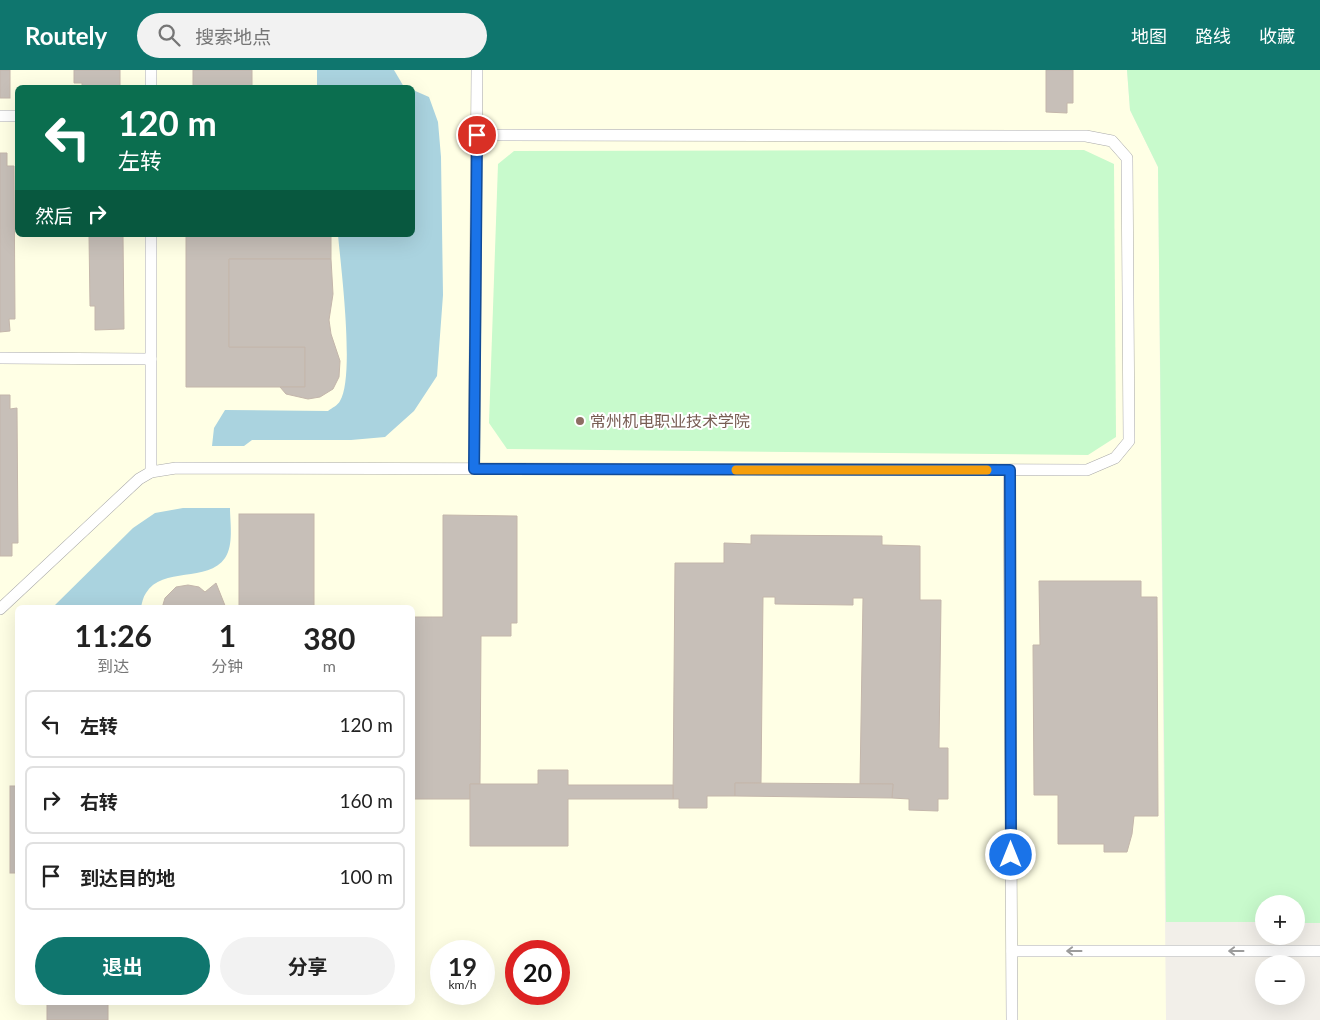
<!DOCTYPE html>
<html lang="zh">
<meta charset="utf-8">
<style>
:root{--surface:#fff;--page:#f2f2f2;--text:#222;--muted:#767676;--line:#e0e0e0;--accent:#0f766e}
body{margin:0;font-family:Lato,"Noto Sans SC",sans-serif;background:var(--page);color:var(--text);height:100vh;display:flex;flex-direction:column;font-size:19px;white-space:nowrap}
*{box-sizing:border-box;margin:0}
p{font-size:16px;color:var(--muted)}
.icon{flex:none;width:28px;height:28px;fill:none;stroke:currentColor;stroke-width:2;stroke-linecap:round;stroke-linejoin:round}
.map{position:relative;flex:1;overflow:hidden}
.details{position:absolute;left:15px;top:535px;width:400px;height:400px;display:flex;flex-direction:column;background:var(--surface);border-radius:8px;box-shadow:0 5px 20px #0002}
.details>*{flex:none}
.banner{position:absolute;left:15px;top:15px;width:400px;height:152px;border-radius:8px;box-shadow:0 5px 20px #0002;background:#0b6e4f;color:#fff;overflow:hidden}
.fabs{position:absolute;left:1255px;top:825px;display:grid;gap:10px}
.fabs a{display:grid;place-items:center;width:50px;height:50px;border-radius:50%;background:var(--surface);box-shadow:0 5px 20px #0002;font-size:25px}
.speed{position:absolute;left:430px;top:870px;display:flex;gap:10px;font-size:25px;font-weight:700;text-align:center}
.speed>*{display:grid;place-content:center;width:65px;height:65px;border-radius:50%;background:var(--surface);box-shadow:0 5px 20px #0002;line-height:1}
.speed small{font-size:12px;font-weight:400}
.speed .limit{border:8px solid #d22;background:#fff;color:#111}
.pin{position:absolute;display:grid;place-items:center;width:42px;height:42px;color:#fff;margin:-21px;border:2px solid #fff;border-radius:50%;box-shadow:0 1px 5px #0007}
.me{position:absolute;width:55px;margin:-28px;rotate:0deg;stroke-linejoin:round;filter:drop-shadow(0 0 4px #0008)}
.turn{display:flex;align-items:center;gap:18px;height:105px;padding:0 20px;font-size:22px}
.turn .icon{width:65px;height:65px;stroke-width:2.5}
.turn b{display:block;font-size:35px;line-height:42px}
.then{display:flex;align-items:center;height:48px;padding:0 20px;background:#0003;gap:10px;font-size:19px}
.eta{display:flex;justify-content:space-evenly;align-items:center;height:85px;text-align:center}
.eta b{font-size:30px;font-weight:700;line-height:35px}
.primary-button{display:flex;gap:10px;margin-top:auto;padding:10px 20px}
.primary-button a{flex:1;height:58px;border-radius:30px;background:var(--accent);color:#fff;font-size:20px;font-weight:700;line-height:58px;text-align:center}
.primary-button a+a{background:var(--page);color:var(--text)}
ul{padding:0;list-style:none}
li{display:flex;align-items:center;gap:15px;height:68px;margin:0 10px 8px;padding:0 10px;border:2px solid var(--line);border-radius:8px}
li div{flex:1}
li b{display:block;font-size:19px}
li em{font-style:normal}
header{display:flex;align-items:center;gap:30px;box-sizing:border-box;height:70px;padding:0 25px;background:var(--accent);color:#fff}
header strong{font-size:24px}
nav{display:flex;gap:28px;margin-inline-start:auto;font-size:18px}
.search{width:350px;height:45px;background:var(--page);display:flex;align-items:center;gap:12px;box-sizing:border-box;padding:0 18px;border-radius:28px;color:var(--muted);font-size:19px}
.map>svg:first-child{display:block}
.education{fill:#ffffe5;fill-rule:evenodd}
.park{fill:#c8facc}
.water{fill:#aad3df}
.building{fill:#c7bfb8;stroke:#c4b6ab}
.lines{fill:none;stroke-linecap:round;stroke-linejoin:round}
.service-casing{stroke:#a9a9a9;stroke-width:12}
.service{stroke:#fff;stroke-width:11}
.oneway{stroke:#9c9c9c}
.route-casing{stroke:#114b97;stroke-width:12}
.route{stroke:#1a73e8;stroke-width:9}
.slow{stroke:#f59e0b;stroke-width:9}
.education-dot{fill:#8d6e63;stroke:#fff;stroke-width:2}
.labels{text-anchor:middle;stroke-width:4;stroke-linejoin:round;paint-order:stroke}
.education-label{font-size:16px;fill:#785e54;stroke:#fff;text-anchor:start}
</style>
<header>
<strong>Routely</strong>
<div class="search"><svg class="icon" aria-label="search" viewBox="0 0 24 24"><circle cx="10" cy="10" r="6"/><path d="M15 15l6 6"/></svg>搜索地点</div>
<nav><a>地图</a><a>路线</a><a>收藏</a></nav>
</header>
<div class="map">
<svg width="1320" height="950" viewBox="0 0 1320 950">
<rect width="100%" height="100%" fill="#f2efe9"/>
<path class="education" d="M0,0H1127L1130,40L1158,97L1166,950H0ZM18,18H412V165H18ZM18,538H412V932H18ZM441,881H484V924H441ZM516,881H559V924H516Z"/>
<g class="park">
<polygon points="1127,0 1320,0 1320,853 1296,853 1296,834 1264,834 1264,852 1166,852 1158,97 1130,40"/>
<polygon points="1084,80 1114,94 1116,367 1088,385 507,379 489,353 498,94 514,81"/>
</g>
<g class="water">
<polygon points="317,0 394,0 404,17 317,17"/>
<path d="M413,20L429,27L438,52L441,87L443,225L437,306L414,341L385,367L351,370H252L244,376H212L214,358L225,340L328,341C332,338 338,335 340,331C355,307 341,198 338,165H412Z"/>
<path d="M183,438H230C230,452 234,475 225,488C208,513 162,496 146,523C143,527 142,533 141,537H53L133,458L155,443Z"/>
</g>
<g class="building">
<rect x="0" y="0" width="10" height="28"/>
<polygon points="74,0 120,0 120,18 82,18 82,13 74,13"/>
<rect x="193" y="0" width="59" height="18"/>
<polygon points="1046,0 1073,0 1073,33 1067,33 1067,43 1046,42"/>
<polygon points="0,83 7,83 7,96 14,96 15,249 9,249 10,261 0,262"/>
<polygon points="89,165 123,165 124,259 95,260 95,236 90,236"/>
<polygon points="186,165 331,165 331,189 229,189 229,277 305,277 305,317 186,317"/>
<polygon points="229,189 331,189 333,224 329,250 331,264 340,291 339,307 333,319 320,327 308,329 286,324 280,317 305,317 305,277 229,277"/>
<polygon points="0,325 10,325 10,339 17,338 18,473 12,473 12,486 0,486"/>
<rect x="239" y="444" width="75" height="94"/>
<polygon points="443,445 517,446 517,553 511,553 511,566 481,566 480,714 470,714 470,729 412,729 412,547 443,547"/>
<polygon points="751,465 882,466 882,475 920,476 920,530 941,530 939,678 948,678 948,729 938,729 938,741 909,740 909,729 892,728 893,714 860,714 863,528 853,528 853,535 775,534 775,527 763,527 761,713 735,713 735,726 707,726 707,738 679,738 679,729 673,729 675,493 724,493 724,473 751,474"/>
<polygon points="1039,511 1141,511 1141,527 1157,527 1158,746 1134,746 1132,764 1127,782 1104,782 1104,774 1058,774 1058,725 1034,725 1033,575 1040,575"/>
<polygon points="216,513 226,538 162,538 165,528 176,517 188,515 199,517 205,522"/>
<polygon points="538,700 568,700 568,715 673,715 673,729 568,729 568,776 470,776 470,714 538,714"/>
<polygon points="735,713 893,714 892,728 735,726"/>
<rect x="10" y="716" width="8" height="87"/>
<rect x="47" y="932" width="61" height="18"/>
</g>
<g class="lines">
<g class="service-casing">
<g id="service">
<polyline points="151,18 151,0"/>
<polyline points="0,46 18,46"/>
<polyline points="0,288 151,289"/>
<polyline points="474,399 477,0"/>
<polyline points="1009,400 1012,950"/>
<polyline points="151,402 151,165"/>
<polyline points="0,539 139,409 151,402 176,398 1087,400 1115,388 1129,371 1127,88 1112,71 1086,66 477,65"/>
<polyline points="1012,881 1320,881"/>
</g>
</g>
<use href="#service" class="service"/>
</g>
<defs><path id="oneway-shaft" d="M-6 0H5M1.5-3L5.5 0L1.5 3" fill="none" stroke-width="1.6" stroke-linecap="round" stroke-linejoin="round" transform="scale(1.25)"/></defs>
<g class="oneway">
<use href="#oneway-shaft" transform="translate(1074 881) rotate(180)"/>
<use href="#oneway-shaft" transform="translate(1236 881) rotate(180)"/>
</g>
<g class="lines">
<g class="route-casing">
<polyline id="route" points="477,65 474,399 1010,400 1011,785"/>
</g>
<use href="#route" class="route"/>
<polyline class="slow" points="736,400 987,400"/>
</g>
<circle class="education-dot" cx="580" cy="351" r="5"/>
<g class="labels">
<g class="education-label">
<text x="590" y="357">常州机电职业技术学院</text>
</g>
</g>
</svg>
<div class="fabs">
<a>+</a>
<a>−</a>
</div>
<div class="speed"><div>19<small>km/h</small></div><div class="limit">20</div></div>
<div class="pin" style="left:477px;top:65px;background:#d93025"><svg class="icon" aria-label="arrive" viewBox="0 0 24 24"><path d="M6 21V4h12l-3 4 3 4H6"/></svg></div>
<svg class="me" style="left:1011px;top:785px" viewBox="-20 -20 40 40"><circle r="17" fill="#1a73e8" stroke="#fff" stroke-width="3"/><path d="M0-11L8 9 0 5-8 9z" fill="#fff"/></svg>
<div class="banner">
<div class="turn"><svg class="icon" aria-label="left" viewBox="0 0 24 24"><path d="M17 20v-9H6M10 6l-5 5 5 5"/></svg><div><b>120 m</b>左转</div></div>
<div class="then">然后<svg class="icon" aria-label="right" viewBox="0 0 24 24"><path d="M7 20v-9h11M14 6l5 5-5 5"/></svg></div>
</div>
<section class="details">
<div class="eta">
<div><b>11:26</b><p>到达</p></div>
<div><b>1</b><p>分钟</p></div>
<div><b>380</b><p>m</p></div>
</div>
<ul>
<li><svg class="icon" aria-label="left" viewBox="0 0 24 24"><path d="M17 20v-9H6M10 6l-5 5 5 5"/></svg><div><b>左转</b></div><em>120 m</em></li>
<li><svg class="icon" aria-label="right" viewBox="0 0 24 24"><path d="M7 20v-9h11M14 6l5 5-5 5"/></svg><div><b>右转</b></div><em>160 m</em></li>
<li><svg class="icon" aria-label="arrive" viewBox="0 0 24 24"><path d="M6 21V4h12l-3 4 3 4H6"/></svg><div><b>到达目的地</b></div><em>100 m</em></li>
</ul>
<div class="primary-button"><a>退出</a><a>分享</a></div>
</section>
</div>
